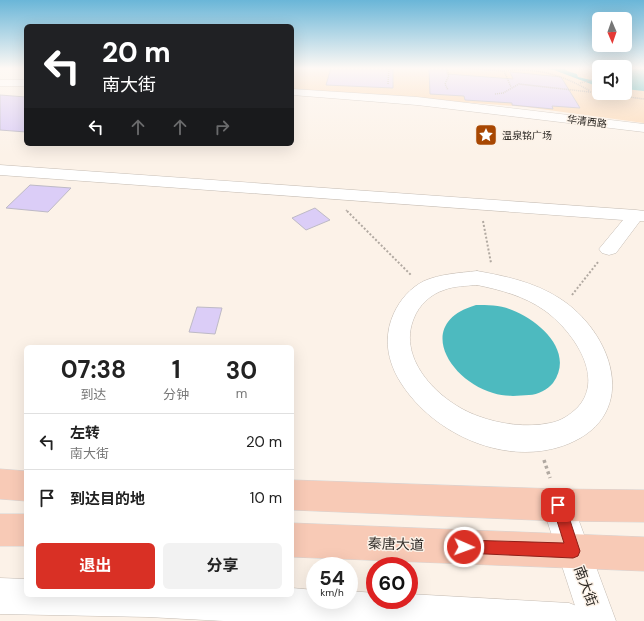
<!DOCTYPE html>
<html lang="zh">
<meta charset="utf-8">
<style>
:root{--surface:#fff;--page:#f2f2f2;--text:#222;--muted:#767676;--line:#e0e0e0;--accent:#d93025}
body{margin:0;font-family:"DM Sans","Noto Sans SC",sans-serif;background:var(--page);color:var(--text);height:100vh;display:flex;flex-direction:column;font-size:15px;white-space:nowrap}
*{box-sizing:border-box;margin:0}
p{font-size:13px;color:var(--muted)}
.icon{flex:none;width:22px;height:22px;fill:none;stroke:currentColor;stroke-width:2;stroke-linecap:round;stroke-linejoin:round}
.map{position:relative;flex:1;overflow:hidden}
.panel{position:absolute;left:24px;top:345px;width:270px;height:252px;display:flex;flex-direction:column;background:var(--surface);border-radius:6px;box-shadow:0 4px 16px #0002}
.panel>*{flex:none}
.hud{position:absolute;left:24px;top:24px;width:270px;height:122px;border-radius:6px;box-shadow:0 4px 16px #0002;background:#202124;color:#fff;overflow:hidden}
.needle{width:26px;rotate:178deg}
.fabs{position:absolute;left:592px;top:12px;display:grid;gap:8px}
.fabs a{display:grid;place-items:center;width:40px;height:40px;border-radius:6px;background:var(--surface);box-shadow:0 4px 16px #0002;font-size:20px}
.speed{position:absolute;left:306px;top:557px;display:flex;gap:8px;font-size:20px;font-weight:700;text-align:center}
.speed>*{display:grid;place-content:center;width:52px;height:52px;border-radius:50%;background:var(--surface);box-shadow:0 4px 16px #0002;line-height:1}
.speed small{font-size:10px;font-weight:400}
.speed .limit{border:6px solid #d22;background:#fff;color:#111}
.pin{position:absolute;display:grid;place-items:center;width:34px;height:34px;color:#fff;margin:-17px;border-radius:8px;box-shadow:0 2px 6px #0006}
.me{position:absolute;width:44px;margin:-22px;rotate:92deg;stroke-linejoin:round;filter:drop-shadow(0 0 3px #0008)}
.turn{display:flex;align-items:center;gap:14px;height:84px;padding:0 12px;font-size:18px}
.turn .icon{width:52px;height:52px;stroke-width:2.5}
.turn b{display:block;font-size:28px;line-height:34px}
.lanes{display:flex;align-items:center;height:38px;padding:0 12px;background:#0003;justify-content:center;gap:20px;direction:ltr}
.lanes .off{opacity:.35}
.eta{display:flex;justify-content:space-evenly;align-items:center;height:68px;text-align:center}
.eta b{font-size:24px;font-weight:700;line-height:28px}
.action{display:flex;gap:8px;margin-top:auto;padding:8px 12px}
.action a{flex:1;height:46px;border-radius:6px;background:var(--accent);color:#fff;font-size:16px;font-weight:700;line-height:46px;text-align:center}
.action a+a{background:var(--page);color:var(--text)}
ul{padding:0;list-style:none}
li{display:flex;align-items:center;gap:12px;height:56px;padding:0 12px;border-top:1px solid var(--line)}
li div{flex:1}
li b{display:block;font-size:15px}
li em{font-style:normal}
.map>svg:first-child{display:block}
.green{fill:#fcd9b6}
.water{fill:#4dbabf}
.building{fill:#dbcdf7;stroke:#bebac6}
.lines{fill:none;stroke-linecap:round;stroke-linejoin:round}
.street-casing{stroke:#c4bbb2;stroke-width:1}
.secondary-casing{stroke:#c4bbb2;stroke-width:1}
.primary-casing{stroke:#d5d4d4;stroke-width:1}
.path-far2{stroke:#b1a9a1;stroke-width:1.5;stroke-dasharray:1 1;stroke-linecap:butt}
.path-far1{stroke:#b1a9a1;stroke-width:2;stroke-dasharray:2 2;stroke-linecap:butt}
.path{stroke:#b1a9a1;stroke-width:3.5;stroke-dasharray:3 3;stroke-linecap:butt}
.street{fill:#fff;fill-rule:evenodd}
.secondary{fill:#fff;fill-rule:evenodd}
.primary{fill:#f8cab6;fill-rule:evenodd}
.route{fill:#d93025;stroke:#8d1f18}
.labels{text-anchor:middle;stroke-width:3;stroke-linejoin:round;paint-order:stroke}
.far-street-label{font-size:10px;fill:#2e2a26;stroke:#fcf2e8}
.far-poi-label{font-size:10px;fill:#2e2a26;stroke:#fcf2e8;text-anchor:start}
.near-street-label{font-size:14px;fill:#2e2a26;stroke:#fcf2e8}
</style>
<div class="map">
<svg width="644" height="621" viewBox="0 0 644 621">
<rect width="100%" height="100%" fill="#fcf2e8"/>
<polygon class="green" points="292,68 599,68 599,93 625,93 625,68 644,68 644,123 526,107 292,89"/>
<g class="water">
<polygon points="541,68 564,68 567,71 577,74 578,77 599,82 599,87 554,70"/>
<polygon points="625,68 644,68 644,91 625,89"/>
<path d="M476,305C488,305 501,305 512,310C540,321 575,352 553,383C548,389 538,395 529,395C517,396 505,397 493,393C449,380 414,323 476,305Z"/>
</g>
<g class="building">
<polygon points="331,68 393,68 393,88 326,85"/>
<polygon points="429,68 447,68 447,74 513,79 510,72 561,77 580,108 552,106 553,109 512,105 512,103 465,100 464,96 430,94"/>
<polygon points="0,95 26,97 26,132 0,130"/>
<polygon points="30,185 71,188 48,212 6,208"/>
<polygon points="315,208 330,220 306,230 292,218"/>
<polygon points="197,307 222,308 215,334 189,332"/>
</g>
<g class="lines">
<g class="street-casing">
<g id="street">
<polygon points="292,89 417,97 644,124 644,132 417,105 292,95"/>
<polygon points="0,165 636,210 644,211 644,221 640,221 616,253 609,255 602,253 599,249 623,220 0,175"/>
<path d="M477,271C505,276 534,282 559,298C612,331 642,414 568,444C508,468 434,435 401,383C387,361 383,337 394,313C400,300 410,288 424,281C440,274 459,273 477,271ZM477,285C501,290 524,296 544,310C571,329 606,376 578,407C570,415 561,421 550,423C527,428 499,424 478,416C441,403 396,360 414,318C419,305 431,294 444,290C454,286 466,286 477,285Z"/>
<polygon points="0,578 26,579 26,595 292,595 292,588 315,590 315,600 349,600 349,591 375,593 375,600 409,600 409,594 569,603 582,608 587,621 224,621 148,617 0,614"/>
</g>
</g>
<g class="secondary-casing">
<g id="secondary">
<rect x="0" y="80" width="26" height="6"/>
<polygon points="558,489 569,494 616,621 580,621 542,505 547,494"/>
</g>
</g>
<g class="primary-casing">
<g id="primary">
<polygon points="0,469 26,471 26,501 0,499"/>
<polygon points="292,480 558,489 644,490 644,522 558,521 292,510"/>
<rect x="0" y="514" width="26" height="32"/>
<polygon points="292,523 644,537 644,571 292,557"/>
</g>
</g>
<g class="path-far2">
<polyline points="447,68 449,75 445,84 448,90"/>
<polyline points="462,68 504,71 511,87"/>
<polyline points="589,68 599,73"/>
<path d="M504,71C536,67 563,75 590,91"/>
<polyline points="580,83 599,78"/>
<polyline points="388,84 389,68"/>
<polyline points="599,93 644,99"/>
<polyline points="495,94 503,93 519,84 599,93"/>
<polyline points="346,210 348,212"/>
</g>
<g class="path-far1">
<polyline points="347,211 412,276"/>
<polyline points="483,221 491,263"/>
<polyline points="572,295 598,262"/>
</g>
<polyline class="path" points="544,460 550,478"/>
<use href="#street" class="street"/>
<use href="#secondary" class="secondary"/>
<use href="#primary" class="primary"/>
</g>
<linearGradient id="sky" x2="0" y2="1"><stop stop-color="#6ab6d8"/><stop offset="0.44" stop-color="#fef9f5"/><stop offset="1" stop-color="#fef9f5" stop-opacity="0"/></linearGradient>
<rect width="644" height="155" fill="url(#sky)"/>
<polygon class="route" points="558,499 563,501 565,505 580,551 578,556 573,558 464,553 459,551 457,547 459,542 464,540 564,543 552,505 554,501"/>
<defs>
<g id="sight-square" transform="scale(1.15)"><rect x="-9" y="-9" width="18" height="18" rx="4" fill="#a84702" stroke="#fcf2e8"/><path d="M0-6L1.8-2.2L6-1.7L2.9 1.2L3.7 5.4L0 3.3L-3.7 5.4L-2.9 1.2L-6-1.7L-1.8-2.2Z" fill="#fff"/></g>
</defs>
<g fill-rule="evenodd">
<use href="#sight-square" x="486" y="135"/>
</g>
<g class="labels">
<g class="far-street-label">
<text transform="translate(587 121) rotate(7)" y="4">华清西路</text>
</g>
<g class="far-poi-label">
<text x="502" y="139">温泉铭广场</text>
</g>
<g class="near-street-label">
<text transform="translate(396 544) rotate(2)" y="5">秦唐大道</text>
<text transform="translate(586 586) rotate(70)" y="5">南大街</text>
</g>
</g>
</svg>
<div class="fabs">
<a><svg class="needle" viewBox="-14 -14 28 28"><path d="M0-13l5 13h-10z" fill="#e53935"/><path d="M0 13l5-13h-10z" fill="#767676"/></svg></a>
<a><svg class="icon" aria-label="sound" viewBox="0 0 24 24"><path d="M4 9h4l5-4v14l-5-4H4zM17 9q2 3 0 6"/></svg></a>
</div>
<div class="speed"><div>54<small>km/h</small></div><div class="limit">60</div></div>
<div class="pin" style="left:558px;top:505px;background:#d93025"><svg class="icon" aria-label="arrive" viewBox="0 0 24 24"><path d="M6 21V4h12l-3 4 3 4H6"/></svg></div>
<svg class="me" style="left:464px;top:547px" viewBox="-20 -20 40 40"><circle r="17" fill="#d93025" stroke="#fff" stroke-width="3"/><path d="M0-11L8 9 0 5-8 9z" fill="#fff"/></svg>
<div class="hud">
<div class="turn"><svg class="icon" aria-label="left" viewBox="0 0 24 24"><path d="M17 20v-9H6M10 6l-5 5 5 5"/></svg><div><b>20 m</b>南大街</div></div>
<div class="lanes"><svg class="icon" aria-label="left" viewBox="0 0 24 24"><path d="M17 20v-9H6M10 6l-5 5 5 5"/></svg><svg class="icon off" aria-label="ahead" viewBox="0 0 24 24"><path d="M12 20V5M6 11l6-6 6 6"/></svg><svg class="icon off" aria-label="ahead" viewBox="0 0 24 24"><path d="M12 20V5M6 11l6-6 6 6"/></svg><svg class="icon off" aria-label="right" viewBox="0 0 24 24"><path d="M7 20v-9h11M14 6l5 5-5 5"/></svg></div>
</div>
<section class="panel">
<div class="eta">
<div><b>07:38</b><p>到达</p></div>
<div><b>1</b><p>分钟</p></div>
<div><b>30</b><p>m</p></div>
</div>
<ul>
<li><svg class="icon" aria-label="left" viewBox="0 0 24 24"><path d="M17 20v-9H6M10 6l-5 5 5 5"/></svg><div><b>左转</b><p>南大街</p></div><em>20 m</em></li>
<li><svg class="icon" aria-label="arrive" viewBox="0 0 24 24"><path d="M6 21V4h12l-3 4 3 4H6"/></svg><div><b>到达目的地</b></div><em>10 m</em></li>
</ul>
<div class="action"><a>退出</a><a>分享</a></div>
</section>
</div>
